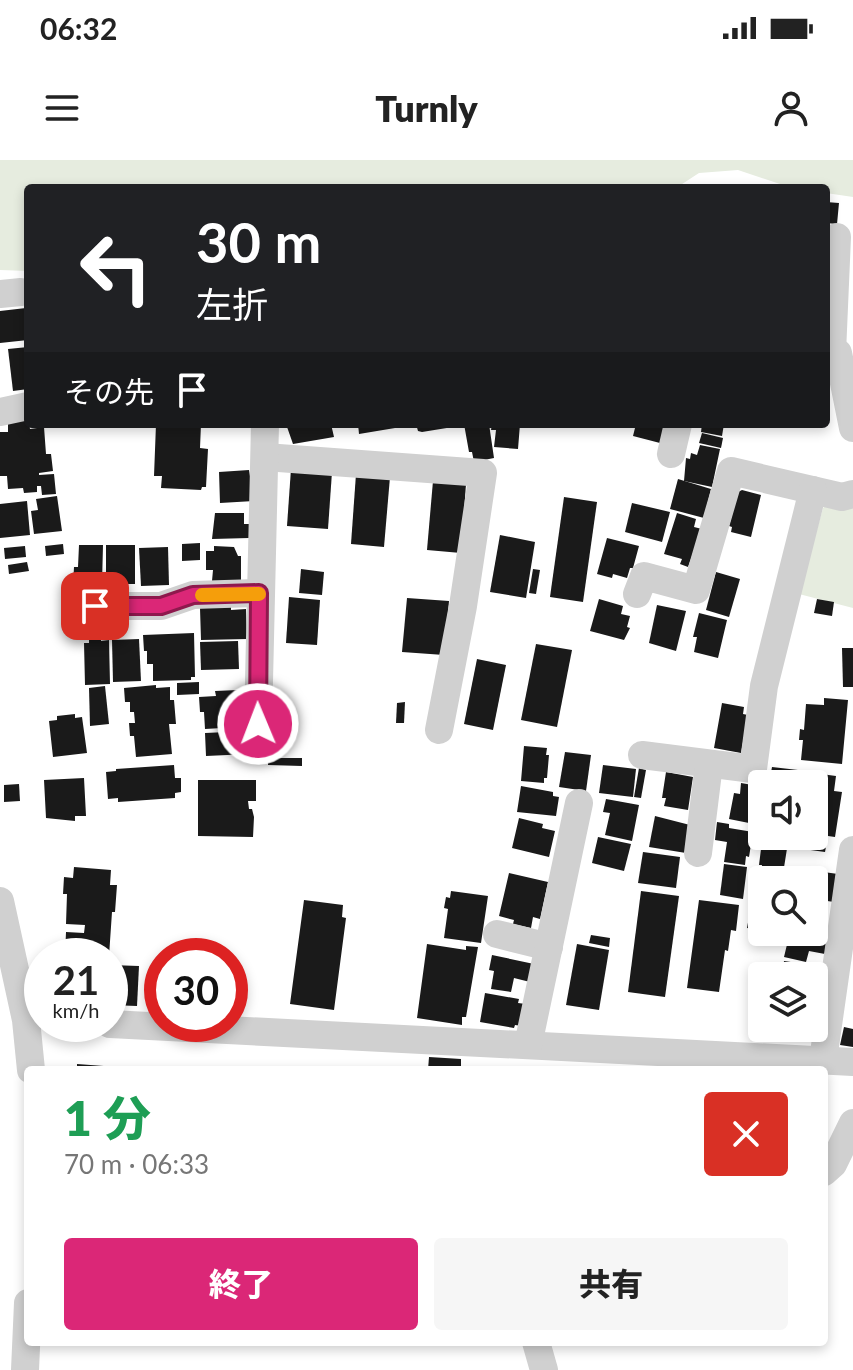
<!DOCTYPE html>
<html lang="ja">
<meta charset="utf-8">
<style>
:root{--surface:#fff;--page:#f6f6f6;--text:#222;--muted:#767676;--accent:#db2777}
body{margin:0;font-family:Lato,"Noto Sans JP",sans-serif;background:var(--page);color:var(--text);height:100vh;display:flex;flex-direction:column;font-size:30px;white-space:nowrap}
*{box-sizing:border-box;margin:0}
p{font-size:26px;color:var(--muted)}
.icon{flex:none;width:44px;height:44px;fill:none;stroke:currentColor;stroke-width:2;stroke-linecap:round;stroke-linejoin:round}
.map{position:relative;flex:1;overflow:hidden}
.side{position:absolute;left:24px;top:906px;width:804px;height:280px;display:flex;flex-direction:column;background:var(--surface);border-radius:8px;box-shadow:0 4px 12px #0003}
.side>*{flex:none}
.banner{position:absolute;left:24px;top:24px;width:806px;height:244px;border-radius:8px;box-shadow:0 4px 12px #0003;background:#202124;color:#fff;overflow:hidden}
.fabs{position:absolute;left:748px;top:610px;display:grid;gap:16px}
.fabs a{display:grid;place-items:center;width:80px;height:80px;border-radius:8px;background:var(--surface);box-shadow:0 4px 12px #0003;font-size:40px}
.speed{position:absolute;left:24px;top:778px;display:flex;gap:16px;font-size:40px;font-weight:700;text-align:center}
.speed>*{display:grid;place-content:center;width:104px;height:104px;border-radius:50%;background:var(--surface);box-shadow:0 4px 12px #0003;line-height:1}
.speed small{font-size:20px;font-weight:400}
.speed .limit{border:12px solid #d22;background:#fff;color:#111}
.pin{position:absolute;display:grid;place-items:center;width:68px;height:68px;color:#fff;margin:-34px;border-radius:16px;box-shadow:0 4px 12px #0006}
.me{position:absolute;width:88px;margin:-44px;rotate:359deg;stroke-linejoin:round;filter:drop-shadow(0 0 6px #0008)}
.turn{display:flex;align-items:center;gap:28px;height:168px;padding:0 40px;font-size:36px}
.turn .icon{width:104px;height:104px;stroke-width:2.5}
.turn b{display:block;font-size:56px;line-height:68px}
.then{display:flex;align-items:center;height:76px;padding:0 40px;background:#0003;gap:16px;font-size:30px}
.round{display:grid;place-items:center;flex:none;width:84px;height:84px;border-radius:8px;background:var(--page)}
.summary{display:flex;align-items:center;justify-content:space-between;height:136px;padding:0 40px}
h1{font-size:48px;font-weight:800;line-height:60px;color:#1e9e55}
.action{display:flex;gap:16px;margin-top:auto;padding:16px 40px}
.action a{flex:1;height:92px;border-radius:8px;background:var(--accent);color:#fff;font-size:32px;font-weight:800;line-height:92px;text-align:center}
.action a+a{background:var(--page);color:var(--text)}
.status{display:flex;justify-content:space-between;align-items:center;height:56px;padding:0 40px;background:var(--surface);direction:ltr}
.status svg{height:22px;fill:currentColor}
header{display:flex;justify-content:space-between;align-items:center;height:104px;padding:0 40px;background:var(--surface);font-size:36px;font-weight:800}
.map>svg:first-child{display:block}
.green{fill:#e6ecdf}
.building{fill:#1a1a1a}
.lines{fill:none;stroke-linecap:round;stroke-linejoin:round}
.minor{stroke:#d0d0d0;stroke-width:28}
.route-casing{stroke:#8e194d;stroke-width:20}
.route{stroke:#db2777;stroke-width:14}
.slow{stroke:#f59e0b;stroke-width:14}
</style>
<div class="status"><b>06:32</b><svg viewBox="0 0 49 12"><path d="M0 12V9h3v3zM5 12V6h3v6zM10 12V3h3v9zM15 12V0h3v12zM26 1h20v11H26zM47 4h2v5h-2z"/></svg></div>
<header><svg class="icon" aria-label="menu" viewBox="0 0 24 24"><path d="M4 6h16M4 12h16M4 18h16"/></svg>Turnly<svg class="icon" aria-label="person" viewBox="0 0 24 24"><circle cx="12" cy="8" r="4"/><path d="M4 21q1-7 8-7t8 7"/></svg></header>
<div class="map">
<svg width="853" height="1210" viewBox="0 0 853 1210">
<rect width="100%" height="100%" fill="#fff"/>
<g class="green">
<polygon points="0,0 853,0 853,37 826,33 826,28 792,28 738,10 699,13 676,28 28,28 28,111 0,110"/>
<polygon points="853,343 853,448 799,434 823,348 828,344"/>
</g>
<g class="building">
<polygon points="826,42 839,43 837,64 826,63"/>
<polygon points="26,148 28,180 0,183 0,151"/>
<polygon points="28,187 28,229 13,231 8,189"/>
<polygon points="28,258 30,269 44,267 46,294 51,294 53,311 39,313 39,315 54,314 56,334 42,335 41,326 37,326 37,332 24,333 23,328 8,329 7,316 0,316 0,272 8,272 8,260"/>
<polygon points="156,264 201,264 200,288 208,289 206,327 202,327 201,330 161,328 162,316 154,316"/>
<polygon points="286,264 331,264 334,277 293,284"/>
<polygon points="358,264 400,264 401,267 359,274"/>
<polygon points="416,264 459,264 459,266 422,272 418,271"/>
<polygon points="464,264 489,264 494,298 474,302 472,292 469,292"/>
<polygon points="492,264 520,264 518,289 494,287 496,270 491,270"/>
<polygon points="636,264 665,264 660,283 633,276"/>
<polygon points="702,264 724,264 722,276 701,272"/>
<polygon points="702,273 723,278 721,288 699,283"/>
<polygon points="700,285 720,289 712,327 684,321 686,298 690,299 691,293 697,295"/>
<polygon points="291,309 332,312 328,369 287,366"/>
<polygon points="249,310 254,341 220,343 219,312"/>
<polygon points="356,314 390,317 384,387 351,384"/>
<polygon points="678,319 711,329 704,358 670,349"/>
<polygon points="433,321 466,324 461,393 427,390"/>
<polygon points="742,330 761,335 751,377 731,372 732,367 729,366 738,332"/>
<polygon points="57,336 62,371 34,374 31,351 38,350 36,339"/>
<polygon points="564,337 597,342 583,442 550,437"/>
<polygon points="27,341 30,375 0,378 0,344"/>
<polygon points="632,343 670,352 662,382 625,372"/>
<polygon points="215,353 244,353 244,364 249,364 249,378 212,379"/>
<polygon points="677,353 696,359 694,367 702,369 688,407 680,404 682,399 664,394"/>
<polygon points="500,375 535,382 526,438 490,432"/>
<polygon points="607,378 639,386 633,408 630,408 627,418 613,414 612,418 597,414"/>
<polygon points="200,383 200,400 182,401 182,384"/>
<polygon points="63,384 64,394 46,396 45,386"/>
<polygon points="79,385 103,385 102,424 91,423 91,430 80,430 80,426 73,426 74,407 78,407"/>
<rect x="106" y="385" width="29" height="39"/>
<polygon points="25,386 26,397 5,399 4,388"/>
<polygon points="214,386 234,387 238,396 241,396 241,422 212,421 213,410 206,410 206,391 214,391"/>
<polygon points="168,387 169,425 141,426 139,388"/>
<polygon points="27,402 29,411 9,414 8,405"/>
<polygon points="301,409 324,412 322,435 299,433"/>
<polygon points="533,409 540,410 536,434 529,433"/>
<polygon points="716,412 740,419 729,457 706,450"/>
<polygon points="289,437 320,440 317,485 286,483"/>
<polygon points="407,438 449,441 444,495 402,492"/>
<polygon points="599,439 623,446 621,454 630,456 627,467 630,468 624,480 590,471"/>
<polygon points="817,439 834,442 832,456 814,453"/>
<polygon points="657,445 686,451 676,491 649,483"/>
<polygon points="231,447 231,450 246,449 247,479 201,480 200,448"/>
<polygon points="699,453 727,460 718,498 694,492 697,477 693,477"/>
<polygon points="194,473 195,517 191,517 191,520 153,521 153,504 147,504 147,491 144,491 143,475"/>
<polygon points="89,477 101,477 101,481 109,480 110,524 85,525 84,483 89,483"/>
<polygon points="139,479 141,521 113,522 112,480"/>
<polygon points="238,481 239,509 201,510 200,482"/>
<polygon points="536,484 572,490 557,567 521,560"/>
<polygon points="842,488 853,488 853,527 843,527"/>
<polygon points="477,499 506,505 493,570 464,564"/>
<polygon points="199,522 199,534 177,535 177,523"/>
<polygon points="156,525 156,528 170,527 170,540 174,540 176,564 169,564 172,594 136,597 134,576 130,576 129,563 135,563 134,552 130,552 130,542 125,542 124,528"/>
<polygon points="105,526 109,564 90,566 89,528"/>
<polygon points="238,530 239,567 205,569 204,552 200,552 199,537 216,536 215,531"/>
<polygon points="824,538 848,540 842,604 801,600 803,580 799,580 800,569 804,570 806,544 824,545"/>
<polygon points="405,542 404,563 396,563 397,543"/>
<polygon points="722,543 744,547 743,554 748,555 741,593 714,588"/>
<polygon points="75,554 75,558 82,557 87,593 53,597 49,561 57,560 57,556"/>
<polygon points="227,572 233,573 233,576 248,576 249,594 206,596 205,573"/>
<polygon points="524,586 547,588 546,595 549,595 547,618 544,618 544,623 521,621"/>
<polygon points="565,592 591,595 586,631 559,627"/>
<polygon points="268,598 302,598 302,606 268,605"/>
<polygon points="174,605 175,618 181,618 181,632 175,633 175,638 118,642 118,638 108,639 106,612 116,611 116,609"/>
<polygon points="603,605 636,609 633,637 599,633"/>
<polygon points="772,607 798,610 796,624 773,624 774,619 770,618"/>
<polygon points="639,608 646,610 641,638 634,637"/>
<polygon points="666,612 693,617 688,650 664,646 666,638 662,638"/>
<polygon points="806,612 836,616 834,631 842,632 835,677 828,676 825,692 796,688 797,676 814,676 816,644 814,643 814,624 804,624"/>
<polygon points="84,618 86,656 75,656 75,661 46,658 44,620"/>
<polygon points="198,620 256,620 256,641 248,641 249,649 252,649 254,657 253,677 198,676"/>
<polygon points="741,623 758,626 754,652 751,652 749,663 729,659 734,633 740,634"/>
<polygon points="19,624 20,641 4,642 4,625"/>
<polygon points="521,626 553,632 553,636 559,637 556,656 517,652"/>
<polygon points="606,639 639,645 632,681 605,675 610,653 603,652"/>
<polygon points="655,656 690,665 686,693 649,687"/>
<polygon points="519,658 543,664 542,668 555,671 549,697 512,688"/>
<polygon points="717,662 729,664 729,668 753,672 749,697 746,696 745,705 724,702 727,682 715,680"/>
<polygon points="766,676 789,676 782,720 762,720 762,770 747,768 749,757 754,758 756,725 759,725 762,705 759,705 762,681 765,682"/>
<polygon points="598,677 631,684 624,711 592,703"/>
<polygon points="643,692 680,697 676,728 638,723"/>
<polygon points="724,704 747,707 743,739 720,735"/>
<polygon points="74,707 111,710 110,725 117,725 115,752 112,752 109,796 65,796 66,772 84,773 85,765 66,764 67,734 63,734 64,717 73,718"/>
<polygon points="802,709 838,714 834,742 814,739 814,720 800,720"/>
<polygon points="509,713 548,722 540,759 533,757 531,768 513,764 514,760 499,756"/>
<polygon points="451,731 488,736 481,783 444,778 448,749 444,748 446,737 450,738"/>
<polygon points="641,731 679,736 665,837 628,832"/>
<polygon points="304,740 343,745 342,757 346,758 334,850 290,844"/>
<polygon points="699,740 739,745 736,771 731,770 728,791 725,790 719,832 687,828"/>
<polygon points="814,742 828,745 823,772 814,770"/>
<polygon points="790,772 806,772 829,777 825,794 809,791 806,802 784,797"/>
<polygon points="591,775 610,778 609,787 589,783"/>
<polygon points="427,784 466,790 466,786 478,787 466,857 462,857 462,865 417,858"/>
<polygon points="577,784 609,790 599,850 566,845"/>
<polygon points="492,795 534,804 530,822 514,818 511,832 491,829 494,811 489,810"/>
<polygon points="784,801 818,806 816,824 814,816 782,816"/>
<polygon points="110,805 139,806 137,846 110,845"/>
<polygon points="485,833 519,839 518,843 526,844 522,866 515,865 514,868 480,862"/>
<polygon points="844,867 853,869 853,887 840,885"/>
<polygon points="429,897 461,899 461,910 428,910"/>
<polygon points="77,904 117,907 117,910 77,910"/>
</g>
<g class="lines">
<g class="minor">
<polyline points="0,134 21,132"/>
<polyline points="832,193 837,77"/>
<polyline points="838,193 853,268"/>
<polyline points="0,252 28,246"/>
<polyline points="671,294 678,264"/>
<polyline points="265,297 483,313 463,446 439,570"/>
<polyline points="637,434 644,416 696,430 731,311 842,337 853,334"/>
<polyline points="95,446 161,446 193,435 259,433"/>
<polyline points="258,564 265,264"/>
<polyline points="642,595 753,609 764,526 813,330"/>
<polyline points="698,693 709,604"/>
<polyline points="0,741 26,860 31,910"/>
<polyline points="497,774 549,787"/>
<polyline points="110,864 853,902"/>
<polyline points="528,885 579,643"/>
<polyline points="823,900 853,690"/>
<polyline points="824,1012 833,1004 853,963"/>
<polyline points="536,1182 544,1210"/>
<polyline points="25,1210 28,1143"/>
</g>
</g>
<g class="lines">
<g class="route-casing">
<polyline id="route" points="95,446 161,446 193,435 259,433 258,564"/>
</g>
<use href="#route" class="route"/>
<polyline class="slow" points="202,435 259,434"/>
</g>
</svg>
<div class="fabs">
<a><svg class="icon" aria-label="sound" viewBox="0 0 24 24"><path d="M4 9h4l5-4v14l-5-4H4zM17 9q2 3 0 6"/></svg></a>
<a><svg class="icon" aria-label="search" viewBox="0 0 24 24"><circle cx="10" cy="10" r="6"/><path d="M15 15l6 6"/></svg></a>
<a><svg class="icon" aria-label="layers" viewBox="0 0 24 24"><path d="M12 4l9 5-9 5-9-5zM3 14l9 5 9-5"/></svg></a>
</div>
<div class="speed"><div>21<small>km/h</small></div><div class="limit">30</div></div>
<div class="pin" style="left:95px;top:446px;background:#d93025"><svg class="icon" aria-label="arrive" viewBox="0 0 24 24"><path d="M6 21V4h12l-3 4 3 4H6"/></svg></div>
<svg class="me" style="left:258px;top:564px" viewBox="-20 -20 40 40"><circle r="17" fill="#db2777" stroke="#fff" stroke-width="3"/><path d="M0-11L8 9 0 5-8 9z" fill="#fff"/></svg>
<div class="banner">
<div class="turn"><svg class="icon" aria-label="left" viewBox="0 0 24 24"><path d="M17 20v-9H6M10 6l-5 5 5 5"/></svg><div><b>30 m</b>左折</div></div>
<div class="then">その先<svg class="icon" aria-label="arrive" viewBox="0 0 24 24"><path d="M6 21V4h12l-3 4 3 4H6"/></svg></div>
</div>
<section class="side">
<div class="summary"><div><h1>1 分</h1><p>70 m · 06:33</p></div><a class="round" style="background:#d93025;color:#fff"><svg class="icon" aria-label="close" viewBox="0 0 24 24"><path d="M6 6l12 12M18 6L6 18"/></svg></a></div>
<div class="action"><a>終了</a><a>共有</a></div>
</section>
</div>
